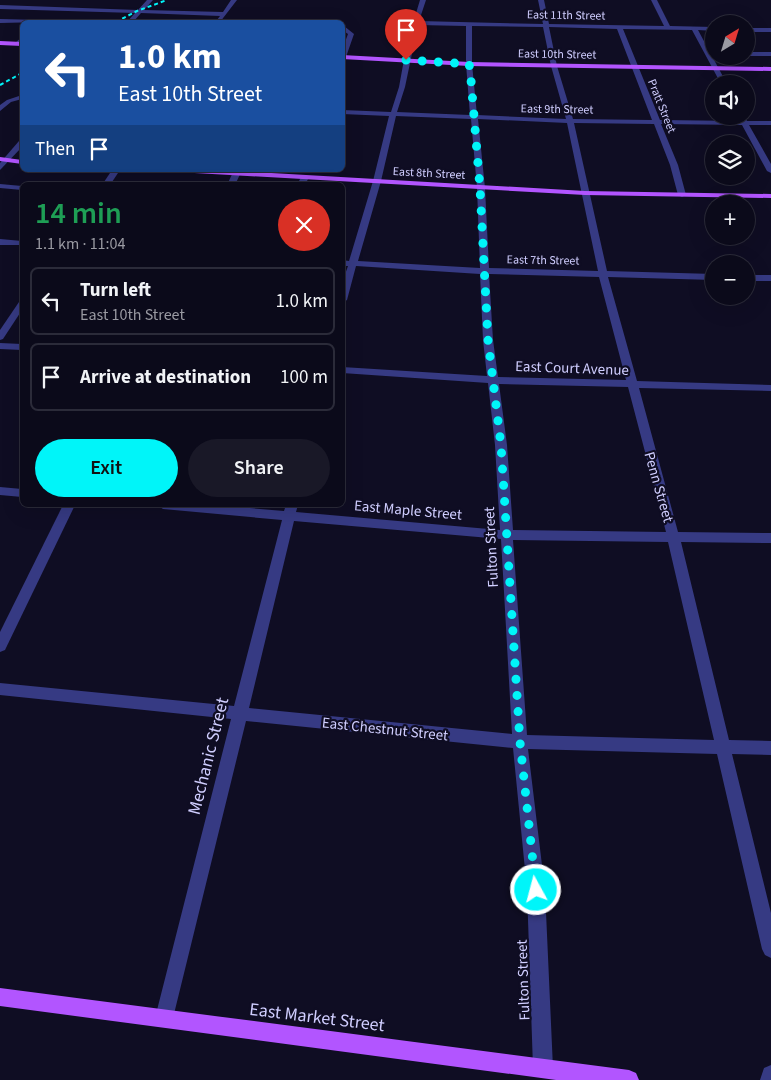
<!DOCTYPE html>
<meta charset="utf-8">
<style>
:root{--surface:#0b0a1a;--page:#191827;--text:#f1f3f6;--muted:#9a9aa2;--line:#2b2b39;--accent:#00f5f9}
body{margin:0;font-family:"Source Sans 3",sans-serif;background:var(--page);color:var(--text);height:100vh;display:flex;flex-direction:column;font-size:19px;white-space:nowrap}
*{box-sizing:border-box;margin:0}
p{font-size:16px;color:var(--muted)}
.icon{flex:none;width:28px;height:28px;fill:none;stroke:currentColor;stroke-width:2;stroke-linecap:round;stroke-linejoin:round}
.map{position:relative;flex:1;overflow:hidden}
.panel{position:absolute;left:20px;top:182px;width:325px;height:325px;display:flex;flex-direction:column;background:var(--surface);border-radius:8px;box-shadow:0 5px 20px #0002,0 0 0 1px var(--line)}
.panel>*{flex:none}
.top-card{position:absolute;left:20px;top:20px;width:325px;height:152px;border-radius:8px;box-shadow:0 5px 20px #0002,0 0 0 1px var(--line);background:#1a4fa0;color:#fff;overflow:hidden}
.needle{width:32px;rotate:38deg}
.fabs{position:absolute;left:705px;top:15px;display:grid;gap:10px}
.fabs a{display:grid;place-items:center;width:50px;height:50px;border-radius:50%;background:var(--surface);box-shadow:0 5px 20px #0002,0 0 0 1px var(--line);font-size:25px}
.pin{position:absolute;display:grid;place-items:center;width:42px;height:42px;color:#fff;margin:-51px -21px;border-radius:50% 50% 50% 0;rotate:-45deg;box-shadow:0 0 5px #0007}
.pin .icon{rotate:45deg}
.me{position:absolute;width:55px;margin:-28px;rotate:353deg;stroke-linejoin:round;filter:drop-shadow(0 0 4px #0008)}
.turn{display:flex;align-items:center;gap:18px;height:105px;padding:0 15px;font-size:22px}
.turn .icon{width:65px;height:65px;stroke-width:2.5}
.turn b{display:block;font-size:35px;line-height:42px}
.then{display:flex;align-items:center;height:48px;padding:0 15px;background:#0003;gap:10px;font-size:19px}
.round{display:grid;place-items:center;flex:none;width:52px;height:52px;border-radius:26px;background:var(--page)}
.head{display:flex;align-items:center;justify-content:space-between;height:85px;padding:0 15px}
h1{font-size:30px;font-weight:600;line-height:38px;color:#1e9e55}
.button{display:flex;gap:10px;margin-top:auto;padding:10px 15px}
.button a{flex:1;height:58px;border-radius:30px;background:var(--accent);color:#111;font-size:20px;font-weight:600;line-height:58px;text-align:center}
.button a+a{background:var(--page);color:var(--text)}
ul{padding:0;list-style:none}
li{display:flex;align-items:center;gap:15px;height:68px;margin:0 10px 8px;padding:0 5px;border:2px solid var(--line);border-radius:8px}
li div{flex:1}
li b{display:block;font-size:19px}
li em{font-style:normal}
.map>svg:first-child{display:block}
.lines{fill:none;stroke-linecap:round;stroke-linejoin:round}
.minor{fill:#363a83;fill-rule:evenodd}
.major{fill:#b255ff;fill-rule:evenodd}
.rail{stroke:#00f5f9;stroke-width:2;stroke-dasharray:4 3;stroke-linecap:butt}
.route{stroke:#00f5f9;stroke-width:9;stroke-dasharray:0 16.2}
.labels{text-anchor:middle;stroke-width:4.5;stroke-linejoin:round;paint-order:stroke}
.far-street-label{font-size:12px;fill:#d0ceff;stroke:#0f0d23}
.street-label{font-size:15px;fill:#d0ceff;stroke:#0f0d23}
.near-street-label{font-size:18px;fill:#d0ceff;stroke:#0f0d23}
</style>
<div class="map">
<svg width="771" height="1080" viewBox="0 0 771 1080">
<rect width="100%" height="100%" fill="#0f0d23"/>
<g class="lines">
<g class="minor">
<polygon points="147,0 153,0 144,10 223,12 231,0 237,0 220,22 217,20 220,16 141,13 133,22 127,22 135,13 0,9 0,5 138,10"/>
<path d="M420,0H426L419,21L543,24L538,0H544L549,24L664,26L651,0H657L670,26L714,27V31L698,30L727,84H721L692,30L623,29L660,120L739,121L738,116H744L747,121H771V125H749L771,164V173L767,171L742,125L661,124L678,165L686,195L682,197L678,195L670,165L654,124L574,123L607,271L714,274V280L608,277L637,381L771,385V391L639,388L678,532L771,533V543L681,542L729,740L771,741V755L732,754L771,913V958L765,955L762,949L717,754L528,749L545,890L553,1068L550,1075L543,1078L536,1075L533,1068L527,890L513,748L246,721L173,1018L171,1025L164,1027L157,1025L155,1018L231,719L0,695V683L234,706L282,520L163,509L157,505H214L284,511L286,505H298L296,512L500,530L495,445L488,383L342,373V367L487,376L483,340L480,274L356,266L347,300L342,303V283L348,266H342V260L349,261L373,181L389,116L342,114V110L391,112L399,87L407,43ZM418,25L466,26V64L470,115L397,112L405,87ZM472,26L543,27L551,66L566,119L477,115L472,64ZM549,27L617,29L652,120L573,119L557,66ZM396,116L471,119L477,188L480,268L358,261L381,181ZM478,119L567,123L598,271L489,268L485,188ZM489,274L599,277L626,380L498,377L493,340ZM499,384L628,387L666,532L513,530L507,445ZM294,521L501,539L512,734L249,708ZM513,540L668,542L714,740L527,735Z"/>
<polygon points="0,19 40,20 43,22 0,23"/>
<polygon points="344,26 354,34 346,57 343,59 342,50 348,34 342,30"/>
<rect x="746" y="28" width="25" height="4"/>
<polygon points="22,37 22,42 19,45 15,45 15,43"/>
<rect x="746" y="52" width="25" height="4"/>
<polygon points="22,95 22,99 11,102 0,111 0,105 7,100"/>
<polygon points="19,141 22,141 22,147 0,170 0,163"/>
<polygon points="112,170 120,170 110,185 102,185"/>
<polygon points="234,170 242,170 235,185 227,185"/>
<polygon points="302,175 309,177 305,185 297,185"/>
<polygon points="0,184 22,186 22,190 0,188"/>
<polygon points="0,239 22,241 22,245 0,245"/>
<rect x="746" y="275" width="25" height="6"/>
<polygon points="22,301 22,310 3,339 0,340 0,330 19,302"/>
<polygon points="0,343 22,344 22,350 0,349"/>
<polygon points="0,487 22,489 22,497 0,495"/>
<polygon points="63,505 75,505 5,650 0,652 0,632"/>
<polygon points="771,1065 771,1080 760,1080 764,1068"/>
</g>
<g class="major">
<polygon points="0,41 22,42 22,46 0,45"/>
<polygon points="342,55 469,62 771,67 771,71 469,66 342,59"/>
<polygon points="0,157 22,160 22,164 0,161"/>
<polygon points="173,170 218,170 585,191 771,194 771,198 585,195 177,172"/>
<polygon points="0,988 629,1070 636,1073 639,1080 556,1080 0,1006"/>
</g>
<g class="rail">
<polyline points="116,22 137,11 167,0"/>
<polyline points="0,85 22,73"/>
</g>
</g>
<g class="lines">
<polyline class="route" points="406,60 469,64 470,68 480,188 488,340 501,445 520,742 536,890"/>
</g>
<g class="labels">
<g class="far-street-label">
<text transform="translate(566 15) rotate(1)" y="4">East 11th Street</text>
<text transform="translate(557 54) rotate(1)" y="4">East 10th Street</text>
<text transform="translate(662 106) rotate(68)" y="4">Pratt Street</text>
<text transform="translate(557 109) rotate(1)" y="4">East 9th Street</text>
<text transform="translate(429 173) rotate(3)" y="4">East 8th Street</text>
<text transform="translate(543 260) rotate(1)" y="4">East 7th Street</text>
</g>
<g class="street-label">
<text transform="translate(572 368) rotate(2)" y="5">East Court Avenue</text>
<text transform="translate(659 487) rotate(74)" y="5">Penn Street</text>
<text transform="translate(408 510) rotate(5)" y="5">East Maple Street</text>
<text transform="translate(491 547) rotate(-93)" y="5">Fulton Street</text>
<text transform="translate(385 729) rotate(6)" y="5">East Chestnut Street</text>
<text transform="translate(523 980) rotate(-92)" y="5">Fulton Street</text>
</g>
<g class="near-street-label">
<text transform="translate(208 756) rotate(-76)" y="6">Mechanic Street</text>
<text transform="translate(317 1017) rotate(7)" y="6">East Market Street</text>
</g>
</g>
</svg>
<div class="fabs">
<a><svg class="needle" viewBox="-14 -14 28 28"><path d="M0-13l5 13h-10z" fill="#e53935"/><path d="M0 13l5-13h-10z" fill="#9a9aa2"/></svg></a>
<a><svg class="icon" aria-label="sound" viewBox="0 0 24 24"><path d="M4 9h4l5-4v14l-5-4H4zM17 9q2 3 0 6"/></svg></a>
<a><svg class="icon" aria-label="layers" viewBox="0 0 24 24"><path d="M12 4l9 5-9 5-9-5zM3 14l9 5 9-5"/></svg></a>
<a>+</a>
<a>−</a>
</div>
<div class="pin" style="left:406px;top:60px;background:#d93025"><svg class="icon" aria-label="arrive" viewBox="0 0 24 24"><path d="M6 21V4h12l-3 4 3 4H6"/></svg></div>
<svg class="me" style="left:536px;top:890px" viewBox="-20 -20 40 40"><circle r="17" fill="#00f5f9" stroke="#fff" stroke-width="3"/><path d="M0-11L8 9 0 5-8 9z" fill="#fff"/></svg>
<div class="top-card">
<div class="turn"><svg class="icon" aria-label="left" viewBox="0 0 24 24"><path d="M17 20v-9H6M10 6l-5 5 5 5"/></svg><div><b>1.0 km</b>East 10th Street</div></div>
<div class="then">Then<svg class="icon" aria-label="arrive" viewBox="0 0 24 24"><path d="M6 21V4h12l-3 4 3 4H6"/></svg></div>
</div>
<section class="panel">
<div class="head"><div><h1>14 min</h1><p>1.1 km · 11:04</p></div><a class="round" style="background:#d93025;color:#fff"><svg class="icon" aria-label="close" viewBox="0 0 24 24"><path d="M6 6l12 12M18 6L6 18"/></svg></a></div>
<ul>
<li><svg class="icon" aria-label="left" viewBox="0 0 24 24"><path d="M17 20v-9H6M10 6l-5 5 5 5"/></svg><div><b>Turn left</b><p>East 10th Street</p></div><em>1.0 km</em></li>
<li><svg class="icon" aria-label="arrive" viewBox="0 0 24 24"><path d="M6 21V4h12l-3 4 3 4H6"/></svg><div><b>Arrive at destination</b></div><em>100 m</em></li>
</ul>
<div class="button"><a>Exit</a><a>Share</a></div>
</section>
</div>
